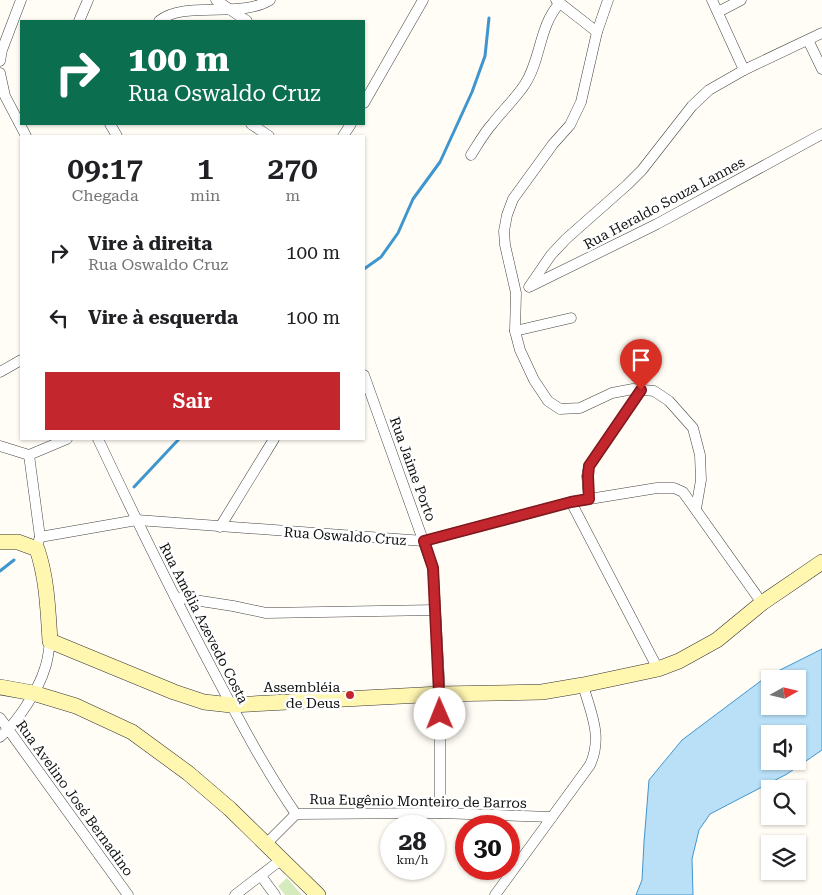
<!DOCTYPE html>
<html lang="pt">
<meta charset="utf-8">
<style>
:root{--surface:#fff;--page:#f2f2f2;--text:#202124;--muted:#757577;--accent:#c4262e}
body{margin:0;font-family:"Roboto Serif",serif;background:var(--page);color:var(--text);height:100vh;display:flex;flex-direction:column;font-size:19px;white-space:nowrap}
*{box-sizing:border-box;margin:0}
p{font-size:16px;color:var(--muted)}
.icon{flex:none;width:28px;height:28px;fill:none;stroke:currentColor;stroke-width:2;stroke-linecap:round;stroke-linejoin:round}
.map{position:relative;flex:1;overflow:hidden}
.details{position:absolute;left:20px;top:135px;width:345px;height:305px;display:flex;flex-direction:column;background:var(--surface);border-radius:0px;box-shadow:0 1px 4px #0004}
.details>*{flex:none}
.top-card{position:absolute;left:20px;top:20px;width:345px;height:105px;border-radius:0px;box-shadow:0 1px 4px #0004;background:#0b6e4f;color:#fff;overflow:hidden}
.needle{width:32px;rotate:82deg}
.controls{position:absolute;left:761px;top:670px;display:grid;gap:10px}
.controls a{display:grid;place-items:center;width:45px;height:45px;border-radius:0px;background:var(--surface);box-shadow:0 1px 4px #0004;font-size:25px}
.speed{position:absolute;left:380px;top:815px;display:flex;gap:10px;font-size:25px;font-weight:700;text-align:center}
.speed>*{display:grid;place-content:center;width:65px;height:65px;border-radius:50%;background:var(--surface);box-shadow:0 1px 4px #0004;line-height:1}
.speed small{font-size:12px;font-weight:400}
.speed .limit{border:8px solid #d22;background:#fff;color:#111}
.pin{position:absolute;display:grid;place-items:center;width:42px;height:42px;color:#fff;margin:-51px -21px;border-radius:50% 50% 50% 0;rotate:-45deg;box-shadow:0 0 5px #0007}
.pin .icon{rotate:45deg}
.me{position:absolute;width:55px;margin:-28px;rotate:359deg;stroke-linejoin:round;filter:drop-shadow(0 0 4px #0008)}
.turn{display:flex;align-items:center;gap:18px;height:105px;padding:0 25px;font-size:22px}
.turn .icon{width:65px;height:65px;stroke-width:2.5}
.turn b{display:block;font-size:35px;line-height:42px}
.eta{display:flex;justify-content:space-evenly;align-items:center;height:85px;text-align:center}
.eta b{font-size:30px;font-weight:600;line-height:35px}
.action{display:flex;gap:10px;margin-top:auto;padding:10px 25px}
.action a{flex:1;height:58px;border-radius:0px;background:var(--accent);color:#fff;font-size:20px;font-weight:600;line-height:58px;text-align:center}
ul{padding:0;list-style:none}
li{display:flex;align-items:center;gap:15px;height:65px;padding:0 25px}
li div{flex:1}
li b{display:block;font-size:19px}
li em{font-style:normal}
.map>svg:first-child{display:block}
.green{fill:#d5ebbd}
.water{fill:#b9e0f7;stroke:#3f96cf;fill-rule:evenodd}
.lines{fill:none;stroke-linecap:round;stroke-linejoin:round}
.stream{stroke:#3f96cf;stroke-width:3}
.minor-casing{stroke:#444;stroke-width:11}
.secondary-casing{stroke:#333;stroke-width:16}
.minor{stroke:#fff;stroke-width:10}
.secondary{stroke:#fff6b0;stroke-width:15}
.route-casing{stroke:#7f191e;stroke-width:12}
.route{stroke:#c4262e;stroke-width:9}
.poi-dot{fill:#c4262e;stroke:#fff;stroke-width:2}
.labels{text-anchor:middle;stroke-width:5;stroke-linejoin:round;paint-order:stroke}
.street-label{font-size:14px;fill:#111;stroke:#fff}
.poi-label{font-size:14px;fill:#111;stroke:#fff;text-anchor:end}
</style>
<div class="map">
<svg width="822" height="895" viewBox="0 0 822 895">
<rect width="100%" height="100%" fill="#fffdf5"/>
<polygon class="green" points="287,878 302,895 285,895 278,886"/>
<path class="water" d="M822,649V750L787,774L710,814L699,830L692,859L693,895H636L642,880L644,842L649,780L682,740L766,677ZM770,679H798V706H770ZM770,734H798V761H770Z"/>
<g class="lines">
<g class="stream">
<polyline points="364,269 381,257 398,233 413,199 440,162 472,92 485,56 489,18"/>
<polyline points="134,487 179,439"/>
<polyline points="0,571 14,560"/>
</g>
<g class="minor-casing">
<g id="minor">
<polyline points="216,0 247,21"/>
<polyline points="556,0 597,32"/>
<polyline points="608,0 597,32 581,102 570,125 553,144 513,199 507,215 504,231 505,245 516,293 515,331 520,350 534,380 548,401 560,409 580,408 612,393 633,389 654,391 669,401 693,428 700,455 701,480 696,509"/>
<polyline points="712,0 744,70"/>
<polyline points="718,12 741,0"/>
<polyline points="79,21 88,0"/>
<path d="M159,21C184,0 239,19 270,0"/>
<polyline points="808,40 822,69"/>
<polyline points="0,61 2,50 21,0"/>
<polyline points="0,73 5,96 26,136"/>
<polyline points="364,103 423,0"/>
<polyline points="110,124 117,136"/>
<polyline points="251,124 269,136"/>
<polyline points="343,136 351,124"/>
<path d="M471,155C478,144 484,133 493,123C503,110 516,98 525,84C541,60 539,25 560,3"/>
<polyline points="531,286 657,224 822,134"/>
<polyline points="529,287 551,255 566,239 627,185 642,170 692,106 709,90 744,70 822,33"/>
<polyline points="515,331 571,318"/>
<polyline points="0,372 21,360"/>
<polyline points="364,375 433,568 440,694 440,813"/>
<path d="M98,439C133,513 169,587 207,659C235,712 262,765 296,814"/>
<polyline points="0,446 29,455 67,439"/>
<polyline points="29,455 40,537 38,543"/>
<polyline points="589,499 587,476 589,466 641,390"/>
<polyline points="571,502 658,669"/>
<polyline points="220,527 274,439"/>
<polyline points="40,537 137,520 424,541 571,502 657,488 674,488 683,492 762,603"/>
<polyline points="175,597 233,606 266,613 435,610"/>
<polyline points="0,718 128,895"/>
<path d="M0,737C17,723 39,689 45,668C48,660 49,650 50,641"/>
<polyline points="266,844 296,814 440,813 552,817"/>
<polyline points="261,876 275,895"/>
<polyline points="235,895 282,859"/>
<path d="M495,895L590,765C603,736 591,714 583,685"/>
</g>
</g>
<g class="secondary-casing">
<g id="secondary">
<path d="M0,542H18L37,549C47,578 48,610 50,641L174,692L204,702L231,705L440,694L542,692L583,685L658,669L679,661L717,640L762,603L822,562"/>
<polyline points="0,687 33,693 76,706 132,732 188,773 230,809 318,895"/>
</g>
</g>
<use href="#minor" class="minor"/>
<use href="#secondary" class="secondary"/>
</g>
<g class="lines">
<g class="route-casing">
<polyline id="route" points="440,714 433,568 424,541 571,502 589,499 588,476 589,466 641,390"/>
</g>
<use href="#route" class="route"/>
</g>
<circle class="poi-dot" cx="350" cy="695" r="5"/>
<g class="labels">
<g class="street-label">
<text transform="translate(664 203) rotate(-28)" y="5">Rua Heraldo Souza Lannes</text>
<text transform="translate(413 469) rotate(70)" y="5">Rua Jaime Porto</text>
<text transform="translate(345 536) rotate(4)" y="5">Rua Oswaldo Cruz</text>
<text transform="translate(204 623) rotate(63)" y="5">Rua Amélia Azevedo Costa</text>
<text transform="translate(75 798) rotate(54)" y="5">Rua Avelino José Bernadino</text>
<text transform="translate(418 801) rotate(1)" y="5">Rua Eugênio Monteiro de Barros</text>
</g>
<g class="poi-label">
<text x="340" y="692">Assembléia<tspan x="340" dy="16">de Deus</tspan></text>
</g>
</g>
</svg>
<div class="controls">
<a><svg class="needle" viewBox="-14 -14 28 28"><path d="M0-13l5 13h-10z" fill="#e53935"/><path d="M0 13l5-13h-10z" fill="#757577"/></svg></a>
<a><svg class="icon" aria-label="sound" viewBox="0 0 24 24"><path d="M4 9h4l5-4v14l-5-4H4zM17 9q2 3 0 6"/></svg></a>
<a><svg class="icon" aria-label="search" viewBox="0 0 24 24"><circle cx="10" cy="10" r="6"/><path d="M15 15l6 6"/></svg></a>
<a><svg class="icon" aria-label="layers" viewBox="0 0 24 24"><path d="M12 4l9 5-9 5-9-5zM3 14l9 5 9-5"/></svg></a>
</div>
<div class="speed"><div>28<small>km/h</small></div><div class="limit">30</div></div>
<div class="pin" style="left:641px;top:390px;background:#d93025"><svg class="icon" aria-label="arrive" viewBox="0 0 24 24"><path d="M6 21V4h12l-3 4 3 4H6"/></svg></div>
<svg class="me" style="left:440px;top:714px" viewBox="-20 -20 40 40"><circle r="19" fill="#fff"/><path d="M0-13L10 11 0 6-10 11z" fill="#c4262e"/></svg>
<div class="top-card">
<div class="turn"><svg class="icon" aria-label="right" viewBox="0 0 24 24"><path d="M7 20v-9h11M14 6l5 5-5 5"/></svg><div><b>100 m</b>Rua Oswaldo Cruz</div></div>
</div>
<section class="details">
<div class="eta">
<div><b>09:17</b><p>Chegada</p></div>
<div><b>1</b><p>min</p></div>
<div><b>270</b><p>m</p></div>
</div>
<ul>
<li><svg class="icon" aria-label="right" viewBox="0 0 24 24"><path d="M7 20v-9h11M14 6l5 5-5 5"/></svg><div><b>Vire à direita</b><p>Rua Oswaldo Cruz</p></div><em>100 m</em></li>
<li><svg class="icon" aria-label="left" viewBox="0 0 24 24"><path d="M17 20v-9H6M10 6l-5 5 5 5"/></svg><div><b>Vire à esquerda</b></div><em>100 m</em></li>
</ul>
<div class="action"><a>Sair</a></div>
</section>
</div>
